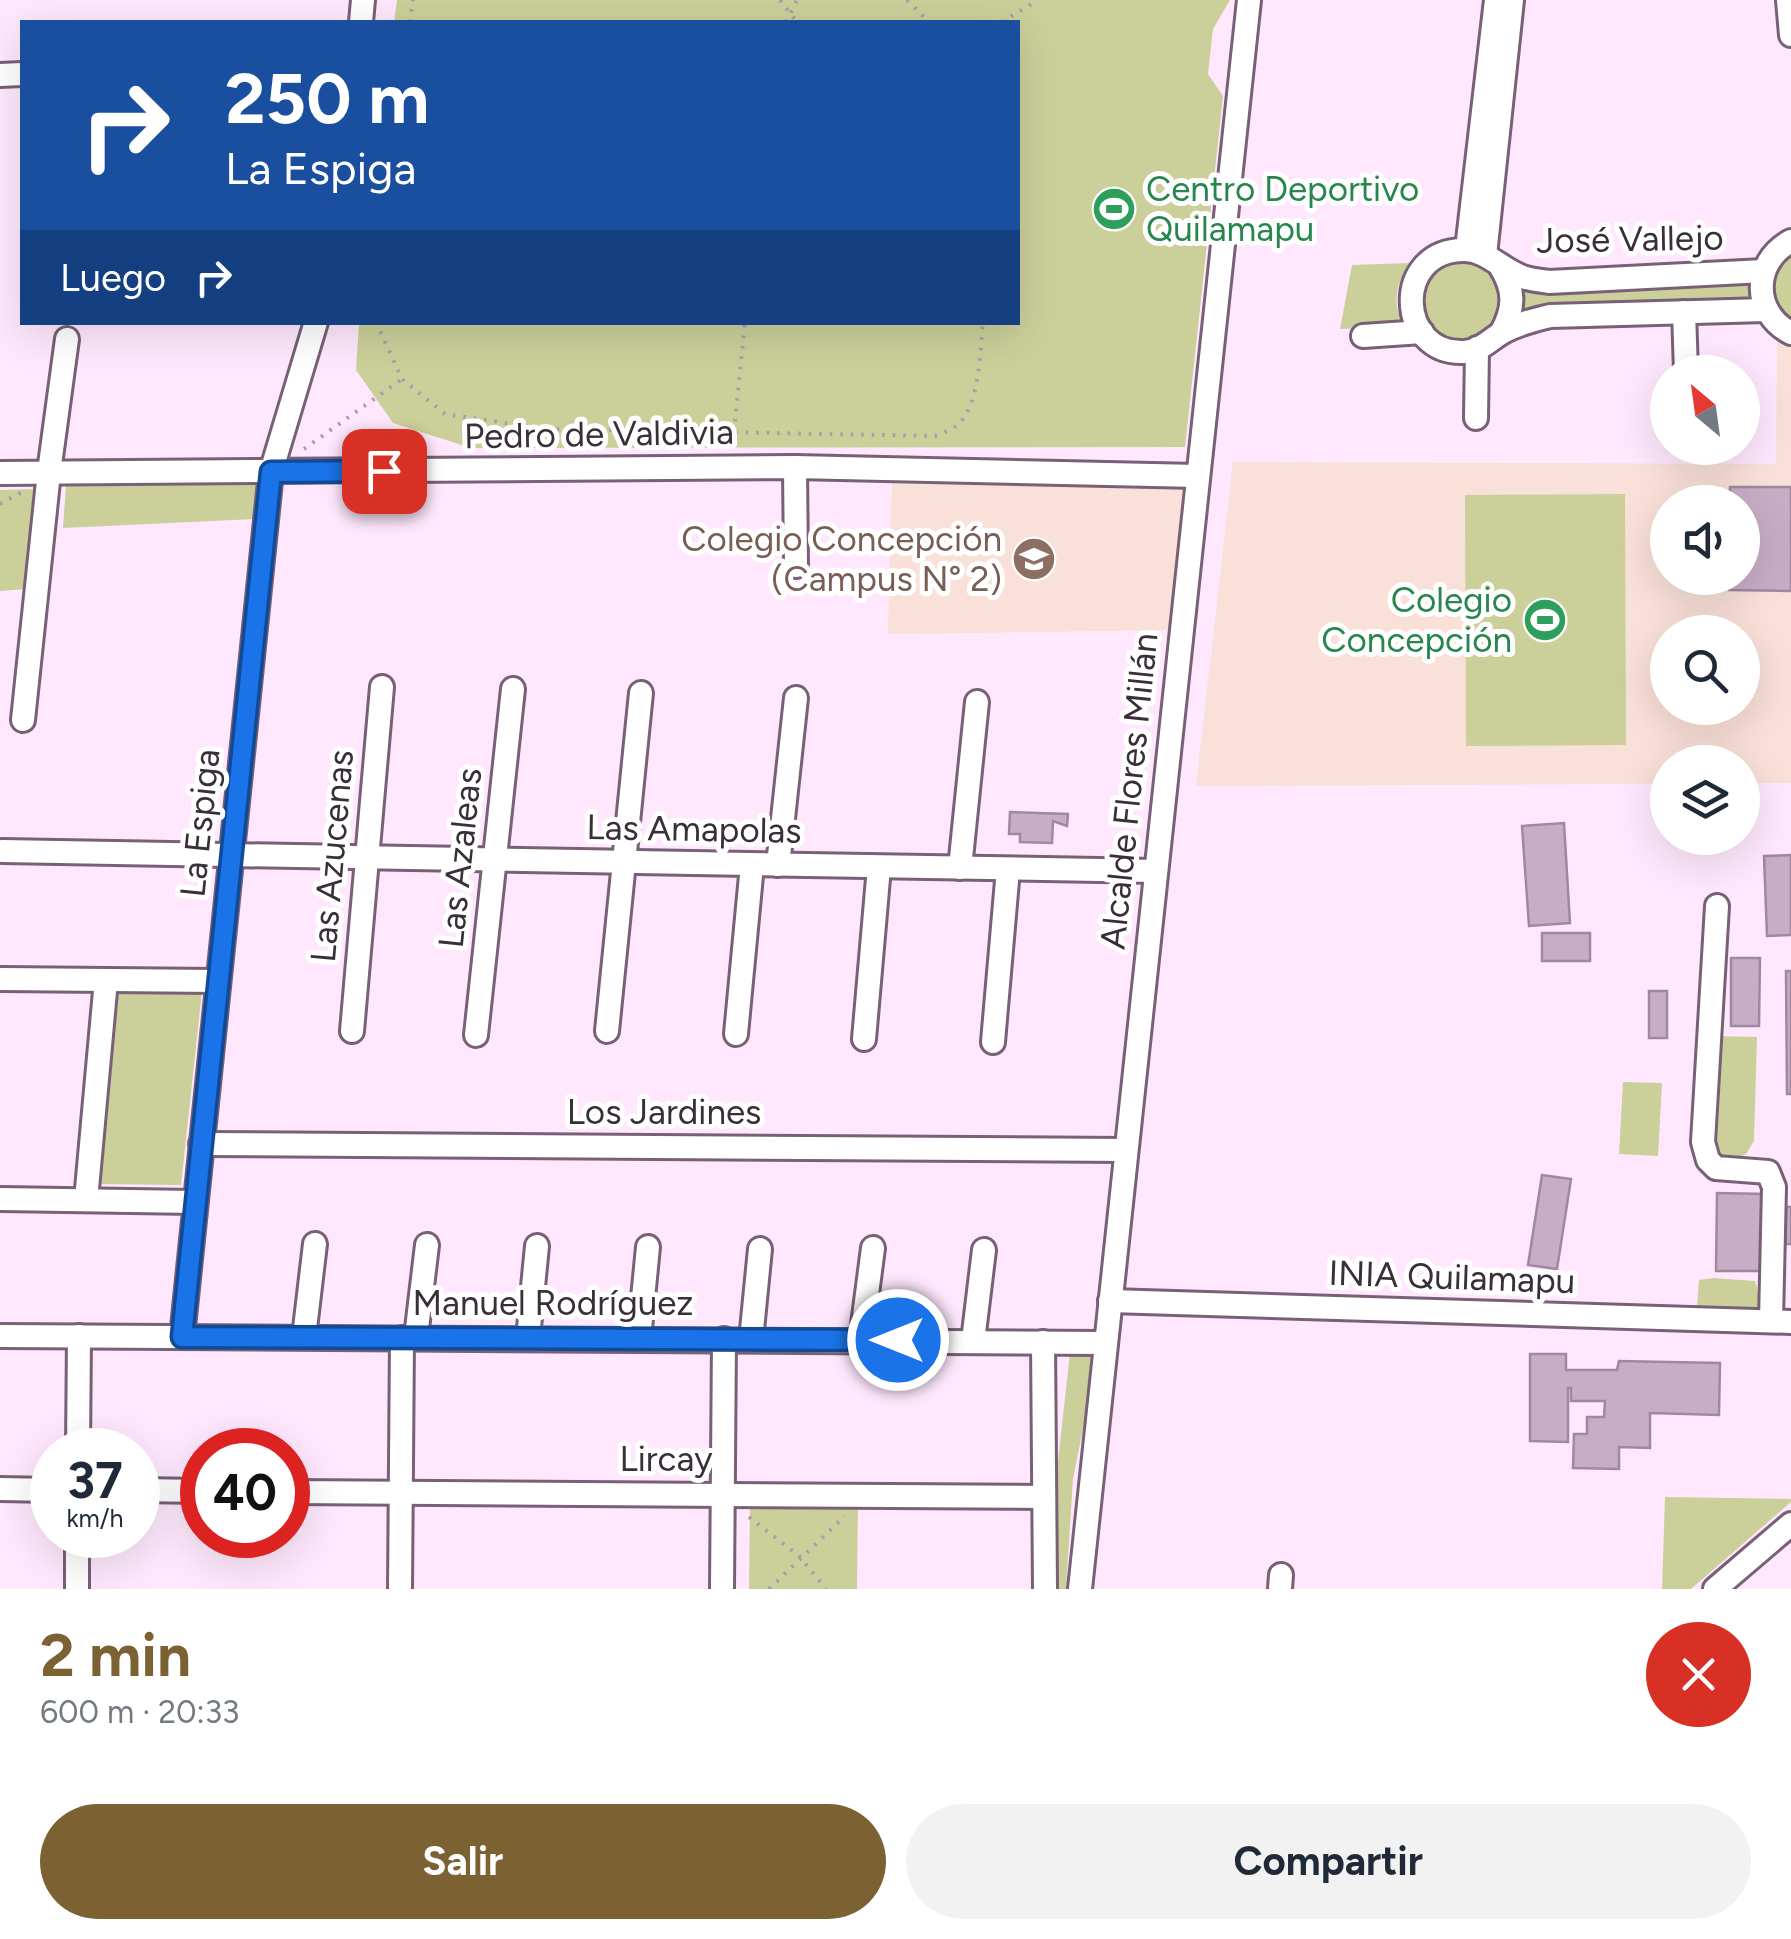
<!DOCTYPE html>
<html lang="es">
<meta charset="utf-8">
<style>
:root{--surface:#fff;--page:#f2f2f3;--text:#1f2937;--muted:#747a83;--accent:#7c6133}
body{margin:0;font-family:Figtree,sans-serif;background:var(--page);color:var(--text);height:100vh;display:flex;flex-direction:column;font-size:38px;white-space:nowrap}
*{box-sizing:border-box;margin:0}
p{font-size:32px;color:var(--muted)}
.icon{flex:none;width:55px;height:55px;fill:none;stroke:currentColor;stroke-width:2;stroke-linecap:round;stroke-linejoin:round}
.map{position:relative;height:1589px;overflow:hidden}
.details{display:flex;flex-direction:column;background:var(--surface);flex:1}
.details>*{flex:none}
.hud{position:absolute;left:20px;top:20px;width:1000px;height:305px;border-radius:0px;box-shadow:0 10px 40px #0002;background:#1a4fa0;color:#fff;overflow:hidden}
.needle{width:65px;rotate:331deg}
.controls{position:absolute;left:1650px;top:355px;display:grid;gap:20px}
.controls a{display:grid;place-items:center;width:110px;height:110px;border-radius:50%;background:var(--surface);box-shadow:0 10px 40px #0002;font-size:50px}
.speed{position:absolute;left:30px;top:1428px;display:flex;gap:20px;font-size:50px;font-weight:700;text-align:center}
.speed>*{display:grid;place-content:center;width:130px;height:130px;border-radius:50%;background:var(--surface);box-shadow:0 10px 40px #0002;line-height:1}
.speed small{font-size:25px;font-weight:400}
.speed .limit{border:15px solid #d22;background:#fff;color:#111}
.pin{position:absolute;display:grid;place-items:center;width:85px;height:85px;color:#fff;margin:-42px;border-radius:20px;box-shadow:0 5px 15px #0006}
.me{position:absolute;width:110px;margin:-55px;rotate:270deg;stroke-linejoin:round;filter:drop-shadow(0 0 8px #0008)}
.turn{display:flex;align-items:center;gap:35px;height:210px;padding:0 40px;font-size:45px}
.turn .icon{width:130px;height:130px;stroke-width:2.5}
.turn b{display:block;font-size:70px;line-height:85px}
.then{display:flex;align-items:center;height:95px;padding:0 40px;background:#0003;gap:20px;font-size:38px}
.round{display:grid;place-items:center;flex:none;width:105px;height:105px;border-radius:52px;background:var(--page)}
.headline{display:flex;align-items:center;justify-content:space-between;height:170px;padding:0 40px}
h1{font-size:60px;font-weight:700;line-height:75px;color:var(--accent)}
.cta{display:flex;gap:20px;margin-top:auto;padding:20px 40px}
.cta a{flex:1;height:115px;border-radius:60px;background:var(--accent);color:#fff;font-size:40px;font-weight:700;line-height:115px;text-align:center}
.cta a+a{background:var(--page);color:var(--text)}
.map>svg:first-child{display:block}
.education{fill:#f9e0d8;fill-rule:evenodd}
.green{fill:#cbcf99}
.building{fill:#c8adc6;stroke:#a188a0;stroke-width:2.5}
.lines{fill:none;stroke-linecap:round;stroke-linejoin:round}
.minor-casing{stroke:#786076;stroke-width:28}
.path{stroke:#ac9bab;stroke-width:4;stroke-dasharray:2.5 8;stroke-linecap:butt}
.minor{stroke:#fff;stroke-width:22}
.route-casing{stroke:#114b97;stroke-width:25}
.route{stroke:#1a73e8;stroke-width:18}
.labels{text-anchor:middle;stroke-width:10;stroke-linejoin:round;paint-order:stroke}
.leisure-label{font-size:35px;fill:#27864d;stroke:#fff;text-anchor:start}
.street-label{font-size:35px;fill:#392f39;stroke:#fff}
.education-label{font-size:35px;fill:#785e54;stroke:#fff;text-anchor:end}
</style>
<div class="map">
<svg width="1791" height="1589" viewBox="0 0 1791 1589">
<rect width="100%" height="100%" fill="#ffe8fd"/>
<g class="education">
<path d="M1777,341L1791,346V783H1743L1742,762H1668L1667,784L1196,786L1233,462L1776,464ZM1668,502H1742V578H1668ZM1668,632H1742V708H1668Z"/>
<polygon points="892,482 1184,487 1171,630 888,634"/>
</g>
<g class="green">
<polygon points="397,0 1230,0 1213,29 1208,74 1223,96 1185,447 471,448 393,423 356,370 359,323 1018,322 1018,22 394,22"/>
<polygon points="1791,248 1791,328 1769,306 1770,269"/>
<path d="M1468,254L1500,274L1506,311L1483,340L1446,343L1419,317C1421,270 1423,267 1468,254Z"/>
<path d="M1411,263C1396,282 1390,306 1406,326L1340,329L1352,265Z"/>
<polygon points="1509,272 1761,274 1762,303 1509,322"/>
<polygon points="261,480 255,519 63,528 66,486"/>
<polygon points="39,489 27,589 0,591 0,490"/>
<polygon points="1625,494 1626,745 1466,746 1465,495"/>
<polygon points="114,989 202,991 181,1185 92,1184"/>
<polygon points="1715,1036 1757,1037 1754,1141 1746,1154 1732,1161 1719,1158 1711,1142"/>
<polygon points="1623,1082 1662,1083 1658,1156 1619,1154"/>
<polygon points="1713,1278 1755,1281 1762,1305 1756,1313 1697,1308 1699,1280"/>
<polygon points="1070,1352 1098,1352 1073,1479 1066,1589 1053,1589 1056,1480"/>
<polygon points="1665,1497 1791,1499 1791,1502 1691,1589 1662,1589"/>
<polygon points="750,1501 858,1502 857,1589 749,1589"/>
</g>
<g class="building">
<polygon points="1730,487 1791,487 1791,591 1729,590 1729,578 1742,578 1742,502 1730,502"/>
<polygon points="1010,812 1068,814 1067,826 1053,821 1052,843 1020,842 1020,834 1009,834"/>
<polygon points="1564,823 1570,923 1529,926 1522,826"/>
<polygon points="1791,855 1791,935 1767,936 1764,856"/>
<rect x="1542" y="933" width="48" height="28"/>
<polygon points="1731,958 1760,958 1759,1026 1731,1026"/>
<polygon points="1786,971 1791,971 1791,1094 1787,1094"/>
<rect x="1649" y="991" width="18" height="47"/>
<polygon points="1542,1175 1571,1179 1557,1269 1528,1265"/>
<polygon points="1717,1193 1766,1194 1765,1271 1716,1271"/>
<rect x="1786" y="1207" width="5" height="37"/>
<polygon points="1530,1354 1566,1354 1566,1370 1617,1370 1619,1361 1720,1363 1719,1415 1650,1413 1650,1448 1619,1447 1619,1469 1573,1468 1574,1434 1587,1434 1587,1417 1604,1417 1605,1401 1571,1401 1571,1388 1568,1388 1568,1442 1530,1441"/>
</g>
<g class="lines">
<g class="minor-casing">
<g id="minor">
<polyline points="1788,0 1791,35"/>
<polyline points="361,22 363,0"/>
<polyline points="0,75 22,74"/>
<path d="M1791,241C1752,262 1752,313 1791,333"/>
<polyline points="1467,249 1496,0"/>
<polyline points="1485,255 1512,0"/>
<path d="M1500,266C1515,290 1515,308 1501,333"/>
<path d="M1764,271L1549,282C1542,281 1533,280 1526,278C1503,272 1487,249 1463,250C1392,251 1397,355 1464,352C1482,351 1491,338 1505,331C1520,323 1534,320 1550,316L1766,310"/>
<polyline points="1684,312 1686,372"/>
<polyline points="1363,336 1422,332"/>
<polyline points="1476,418 1477,348"/>
<polyline points="795,467 796,566"/>
<polyline points="0,473 795,467 1198,476"/>
<polyline points="23,720 49,472 67,339"/>
<polyline points="2,851 1156,871"/>
<polyline points="778,865 796,698"/>
<polyline points="960,868 977,702"/>
<polyline points="1717,906 1703,1142 1708,1160 1716,1168 1768,1172 1774,1187 1771,1321"/>
<polyline points="0,979 218,981"/>
<polyline points="352,1031 382,687"/>
<polyline points="607,1031 641,693"/>
<polyline points="736,1034 752,865"/>
<polyline points="476,1035 513,689"/>
<polyline points="864,1039 879,867"/>
<polyline points="993,1042 1008,869"/>
<polyline points="201,1144 1126,1150"/>
<polyline points="0,1199 195,1202"/>
<polyline points="86,1200 106,980"/>
<polyline points="1110,1301 1791,1322"/>
<polyline points="0,1336 1105,1343"/>
<polyline points="182,1337 271,472 316,322"/>
<polyline points="304,1337 315,1244"/>
<polyline points="416,1337 427,1245"/>
<polyline points="528,1338 537,1246"/>
<polyline points="639,1339 648,1247"/>
<polyline points="751,1340 760,1249"/>
<polyline points="861,1340 873,1248"/>
<polyline points="973,1341 984,1250"/>
<polyline points="1043,1342 1045,1589"/>
<polyline points="78,1450 79,1336"/>
<polyline points="0,1489 52,1490"/>
<polyline points="138,1490 202,1491"/>
<polyline points="288,1492 1044,1497"/>
<polyline points="77,1589 77,1535"/>
<polyline points="400,1589 402,1338"/>
<polyline points="722,1589 724,1339"/>
<polyline points="1080,1589 1249,0"/>
<polyline points="1280,1589 1281,1575"/>
<polyline points="1715,1589 1791,1524"/>
</g>
</g>
<g class="path">
<polyline points="780,0 797,22"/>
<polyline points="907,0 929,22"/>
<polyline points="410,22 413,0"/>
<polyline points="786,22 797,0"/>
<polyline points="1002,22 1038,0"/>
<path d="M376,322L402,379L445,414L547,429L935,436C941,433 952,430 957,425C980,407 980,350 983,322"/>
<polyline points="734,432 745,322"/>
<polyline points="304,449 402,379"/>
<polyline points="0,504 22,492"/>
<polyline points="749,1517 800,1557 826,1589"/>
<polyline points="769,1589 845,1516"/>
</g>
<use href="#minor" class="minor"/>
</g>
<g class="lines">
<g class="route-casing">
<polyline id="route" points="384,471 271,472 182,1337 898,1340"/>
</g>
<use href="#route" class="route"/>
</g>
<defs>
<g id="stadium-disc" transform="scale(2.25)"><circle r="9.5" fill="#2e9e5b" stroke="#fff"/><path d="M0-5a6.5 5 0 1 0 0 10a6.5 5 0 1 0 0-10ZM-3.5-1.8h7v3.6h-7Z" fill="#fff"/></g>
<g id="school-disc" transform="scale(2.25)"><circle r="9.5" fill="#8d6e63" stroke="#fff"/><path d="M0-5L7-2L0 1L-7-2ZM-4 1L0 2.5L4 1V4Q0 6-4 4Z" fill="#fff"/></g>
</defs>
<g fill-rule="evenodd">
<use href="#stadium-disc" x="1114" y="209"/>
<use href="#school-disc" x="1034" y="559"/>
<use href="#stadium-disc" x="1545" y="620"/>
</g>
<g class="labels">
<g class="leisure-label">
<text x="1146" y="201">Centro Deportivo<tspan x="1146" dy="40">Quilamapu</tspan></text>
<text x="1512" y="612" text-anchor="end">Colegio<tspan x="1512" dy="40">Concepción</tspan></text>
</g>
<g class="street-label">
<text transform="translate(1630 239) rotate(-1)" y="12">José Vallejo</text>
<text transform="translate(599 434) rotate(-1)" y="12">Pedro de Valdivia</text>
<text transform="translate(1129 791) rotate(-84)" y="12">Alcalde Flores Millán</text>
<text transform="translate(200 823) rotate(-84)" y="12">La Espiga</text>
<text transform="translate(694 829) rotate(1)" y="12">Las Amapolas</text>
<text transform="translate(332 856) rotate(-85)" y="12">Las Azucenas</text>
<text transform="translate(460 858) rotate(-84)" y="12">Las Azaleas</text>
<text x="664" y="1124">Los Jardines</text>
<text transform="translate(1452 1277) rotate(2)" y="12">INIA Quilamapu</text>
<text x="553" y="1315">Manuel Rodríguez</text>
<text x="666" y="1471">Lircay</text>
</g>
<g class="education-label">
<text x="1002" y="551">Colegio Concepción<tspan x="1002" dy="40">(Campus N° 2)</tspan></text>
</g>
</g>
</svg>
<div class="controls">
<a><svg class="needle" viewBox="-14 -14 28 28"><path d="M0-13l5 13h-10z" fill="#e53935"/><path d="M0 13l5-13h-10z" fill="#747a83"/></svg></a>
<a><svg class="icon" aria-label="sound" viewBox="0 0 24 24"><path d="M4 9h4l5-4v14l-5-4H4zM17 9q2 3 0 6"/></svg></a>
<a><svg class="icon" aria-label="search" viewBox="0 0 24 24"><circle cx="10" cy="10" r="6"/><path d="M15 15l6 6"/></svg></a>
<a><svg class="icon" aria-label="layers" viewBox="0 0 24 24"><path d="M12 4l9 5-9 5-9-5zM3 14l9 5 9-5"/></svg></a>
</div>
<div class="speed"><div>37<small>km/h</small></div><div class="limit">40</div></div>
<div class="pin" style="left:384px;top:471px;background:#d93025"><svg class="icon" aria-label="arrive" viewBox="0 0 24 24"><path d="M6 21V4h12l-3 4 3 4H6"/></svg></div>
<svg class="me" style="left:898px;top:1340px" viewBox="-20 -20 40 40"><circle r="17" fill="#1a73e8" stroke="#fff" stroke-width="3"/><path d="M0-11L8 9 0 5-8 9z" fill="#fff"/></svg>
<div class="hud">
<div class="turn"><svg class="icon" aria-label="right" viewBox="0 0 24 24"><path d="M7 20v-9h11M14 6l5 5-5 5"/></svg><div><b>250 m</b>La Espiga</div></div>
<div class="then">Luego<svg class="icon" aria-label="right" viewBox="0 0 24 24"><path d="M7 20v-9h11M14 6l5 5-5 5"/></svg></div>
</div>
</div>
<section class="details">
<div class="headline"><div><h1>2 min</h1><p>600 m · 20:33</p></div><a class="round" style="background:#d93025;color:#fff"><svg class="icon" aria-label="close" viewBox="0 0 24 24"><path d="M6 6l12 12M18 6L6 18"/></svg></a></div>
<div class="cta"><a>Salir</a><a>Compartir</a></div>
</section>
